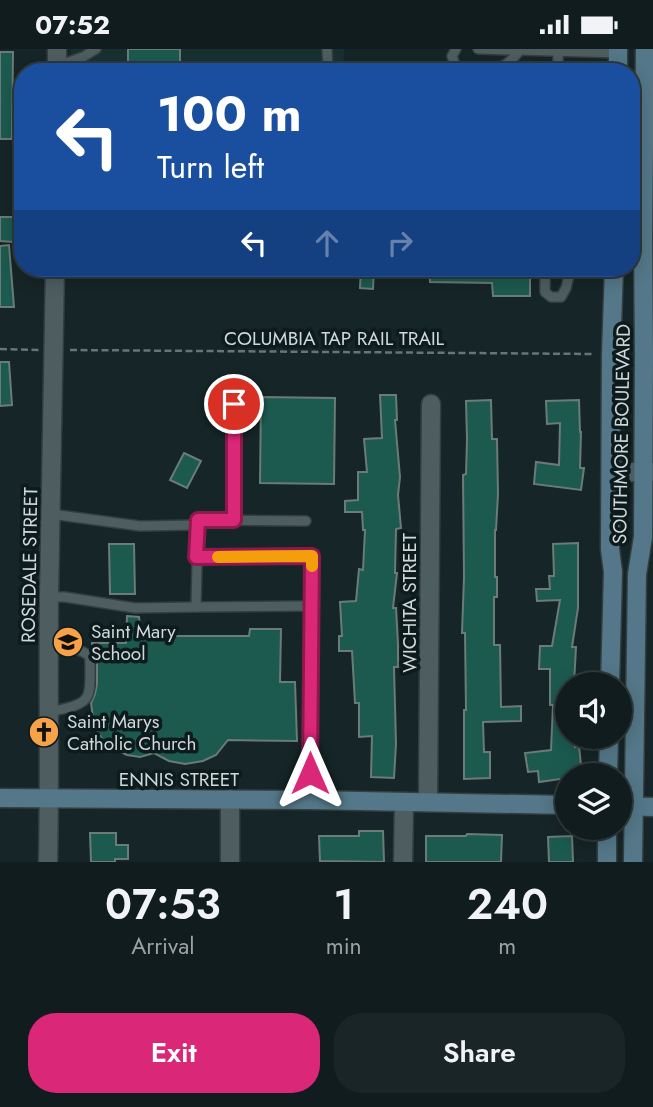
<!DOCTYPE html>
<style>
:root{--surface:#101c1d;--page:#192526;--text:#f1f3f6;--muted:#9ca1a4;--line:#303a3b;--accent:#db2777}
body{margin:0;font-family:Jost,sans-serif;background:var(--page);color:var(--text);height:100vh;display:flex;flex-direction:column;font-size:26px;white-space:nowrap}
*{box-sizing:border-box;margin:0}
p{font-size:23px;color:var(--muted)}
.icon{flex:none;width:38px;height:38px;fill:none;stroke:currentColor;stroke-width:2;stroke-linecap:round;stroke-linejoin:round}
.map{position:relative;height:813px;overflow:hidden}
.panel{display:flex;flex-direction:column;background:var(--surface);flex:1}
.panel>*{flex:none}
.hud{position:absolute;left:14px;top:14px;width:626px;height:214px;border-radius:28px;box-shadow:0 4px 18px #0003,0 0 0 2px var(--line);background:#1a4fa0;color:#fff;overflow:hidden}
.fabs{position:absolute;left:555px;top:623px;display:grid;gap:14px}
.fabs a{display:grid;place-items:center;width:77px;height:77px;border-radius:50%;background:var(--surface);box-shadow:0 4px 18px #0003,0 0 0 2px var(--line);font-size:35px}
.pin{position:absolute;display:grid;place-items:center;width:60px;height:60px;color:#fff;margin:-30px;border:4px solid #fff;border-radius:50%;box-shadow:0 2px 7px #0007}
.me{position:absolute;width:77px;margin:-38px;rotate:0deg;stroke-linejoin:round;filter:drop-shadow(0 0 5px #0008)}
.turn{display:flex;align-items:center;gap:24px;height:147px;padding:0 28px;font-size:32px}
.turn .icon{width:91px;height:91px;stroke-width:2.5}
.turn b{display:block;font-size:49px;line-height:60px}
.lanes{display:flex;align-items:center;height:66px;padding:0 28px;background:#0003;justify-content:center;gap:35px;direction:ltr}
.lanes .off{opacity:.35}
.eta{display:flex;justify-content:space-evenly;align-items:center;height:119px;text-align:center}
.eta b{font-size:42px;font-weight:600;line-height:49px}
.cta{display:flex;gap:14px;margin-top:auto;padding:14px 28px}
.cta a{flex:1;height:80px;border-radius:28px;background:var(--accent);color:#fff;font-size:28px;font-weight:600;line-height:80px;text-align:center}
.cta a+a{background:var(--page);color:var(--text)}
.status{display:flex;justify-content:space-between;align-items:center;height:49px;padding:0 35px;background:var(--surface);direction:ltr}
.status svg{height:19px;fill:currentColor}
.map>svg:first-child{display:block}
.built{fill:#193033}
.building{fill:#1c5a4f;stroke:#6b7b77;stroke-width:2}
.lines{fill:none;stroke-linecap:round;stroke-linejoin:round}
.lane-casing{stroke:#343e40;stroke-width:12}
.street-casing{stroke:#343e40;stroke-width:21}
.secondary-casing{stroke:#343e40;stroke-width:21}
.path{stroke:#687476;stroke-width:2.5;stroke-dasharray:7 3.5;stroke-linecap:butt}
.lane{stroke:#4e5e60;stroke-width:9}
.street{stroke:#4e5e60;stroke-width:18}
.secondary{stroke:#547889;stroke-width:18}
.route-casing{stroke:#8e194d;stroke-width:18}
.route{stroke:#db2777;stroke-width:12}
.slow{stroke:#f59e0b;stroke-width:12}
.labels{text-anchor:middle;stroke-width:7;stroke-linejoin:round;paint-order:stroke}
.street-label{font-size:19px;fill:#cfd8da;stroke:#0d1b1d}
.poi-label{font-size:19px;fill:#cfd8da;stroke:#0d1b1d;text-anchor:start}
</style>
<div class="status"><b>07:52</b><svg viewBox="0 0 49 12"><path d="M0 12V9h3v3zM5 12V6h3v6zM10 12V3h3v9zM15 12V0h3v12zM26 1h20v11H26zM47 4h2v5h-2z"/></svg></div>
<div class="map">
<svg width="653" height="813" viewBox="0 0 653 813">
<rect width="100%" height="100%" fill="#162527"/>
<polygon class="built" points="71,0 344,0 343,23 71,23"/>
<g class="building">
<rect x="128" y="0" width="52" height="23"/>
<polygon points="0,3 13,3 12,90 0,90"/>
<polygon points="0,168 14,168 13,193 0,192"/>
<polygon points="9,196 14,258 0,258 0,197"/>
<polygon points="361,219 374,219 373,240 360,239"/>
<polygon points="430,219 530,219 530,247 493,247 492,234 430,233"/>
<polygon points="0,313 9,313 12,356 0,357"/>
<polygon points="380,346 396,346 397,371 395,371 400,428 398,446 401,479 396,480 395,524 397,524 393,559 396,559 398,595 398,618 394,618 396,695 394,729 371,728 372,687 359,688 359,654 355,654 352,602 339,602 339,587 342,587 340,553 356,552 359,520 363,521 365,481 363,481 362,463 345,463 345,452 358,451 358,423 367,423 364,390 382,389"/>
<polygon points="261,348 335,349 334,435 260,434"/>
<polygon points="491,351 492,390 497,390 498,445 496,481 495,481 495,528 497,528 497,548 494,548 494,596 500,596 501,658 521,657 521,672 483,673 484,703 490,703 490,729 464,730 464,661 466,661 465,584 462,584 464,528 463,426 466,425 467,390 466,352"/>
<polygon points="579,351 580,383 581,383 580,419 584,419 581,441 534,435 536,413 559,416 560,374 547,375 546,352"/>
<polygon points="184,404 201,412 187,439 170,431"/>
<polygon points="578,494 578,559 572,598 576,598 574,635 567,635 567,688 575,688 575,698 579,697 582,726 567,726 567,729 539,733 538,722 528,723 525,704 551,701 553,656 550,656 550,620 539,620 540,597 552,597 560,551 537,552 536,540 550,540 549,527 554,527 553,495"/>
<polygon points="109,495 134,495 135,545 110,545"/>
<polygon points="127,567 139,568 141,587 249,587 250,580 281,580 280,633 295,633 297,692 228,691 216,706 203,712 185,715 169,712 154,704 140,708 127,706 112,699 102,690 94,676 91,654 95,645 97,635 97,608 92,600 92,594 126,594"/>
<polygon points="359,782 383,782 384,813 320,812 319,787 359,787"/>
<polygon points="90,784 116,784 116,796 128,796 128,810 115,810 115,813 91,813"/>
<polygon points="467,785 502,786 501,813 426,813 426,787 466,787"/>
<polygon points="572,787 573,813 549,813 548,788"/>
</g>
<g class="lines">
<g class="lane-casing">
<g id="lane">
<polyline points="327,0 328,21"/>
<polyline points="456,0 452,7 455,16 464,23"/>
<polyline points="478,0 618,4"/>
<polyline points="57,17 83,8 96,0"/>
<path d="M466,23C491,21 504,23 520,1"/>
<polyline points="558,23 558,2"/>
<polyline points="545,219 545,243 551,248 561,248 566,239 571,219"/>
<polyline points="51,465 140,477 198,476"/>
<polyline points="234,471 234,355"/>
<polyline points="306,472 198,471 196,558 312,557"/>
<polyline points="196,508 312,507 310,751"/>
<polyline points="49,548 65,548 135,559 196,558"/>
<path d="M48,663C94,654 90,653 90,608C80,597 63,600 49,601"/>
</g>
</g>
<g class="street-casing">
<g id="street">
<polyline points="57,23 57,0"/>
<polyline points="611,423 653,423"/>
<polyline points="428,753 431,355"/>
<path d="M48,813C50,725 48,636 49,548C51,438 54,328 55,219"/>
<polyline points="230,813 230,750"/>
<polyline points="403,813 404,753"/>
</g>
</g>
<g class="secondary-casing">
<g id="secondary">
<polyline points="618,23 618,0"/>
<polyline points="610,635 613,523 610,500 611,306 614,219"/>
<polyline points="608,726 609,688"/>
<polyline points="0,749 310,751 567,756"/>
<polyline points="620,757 653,758"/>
<polyline points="607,813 607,779"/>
<polyline points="633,813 637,525 643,488 644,307 643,190 645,0"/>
</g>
</g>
<g class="path">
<polyline points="0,300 39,301"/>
<polyline points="70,301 595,305"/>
</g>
<use href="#lane" class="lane"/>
<use href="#street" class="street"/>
<use href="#secondary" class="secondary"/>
</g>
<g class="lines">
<g class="route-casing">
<polyline id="route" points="234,355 234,471 198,471 196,508 312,507 310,724"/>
</g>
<use href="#route" class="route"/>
<polyline class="slow" points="218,508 312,507 312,517"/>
</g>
<defs>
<g id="school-disc" transform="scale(1.575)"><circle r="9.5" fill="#f7a148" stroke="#0d1b1d"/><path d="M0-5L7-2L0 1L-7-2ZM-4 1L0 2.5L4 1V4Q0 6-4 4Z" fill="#111"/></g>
<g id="church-disc" transform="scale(1.575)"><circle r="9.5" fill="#f7a148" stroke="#0d1b1d"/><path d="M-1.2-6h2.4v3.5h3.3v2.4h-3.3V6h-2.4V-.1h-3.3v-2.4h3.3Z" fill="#111"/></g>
</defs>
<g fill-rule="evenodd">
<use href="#school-disc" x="68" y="593"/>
<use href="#church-disc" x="44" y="683"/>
</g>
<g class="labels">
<g class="street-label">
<text x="334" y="296">COLUMBIA TAP RAIL TRAIL</text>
<text transform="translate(621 385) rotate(-89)" y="7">SOUTHMORE BOULEVARD</text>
<text transform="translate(29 516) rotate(-89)" y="7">ROSEDALE STREET</text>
<text transform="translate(409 554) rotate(-90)" y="7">WICHITA STREET</text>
<text x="179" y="737">ENNIS STREET</text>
</g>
<g class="poi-label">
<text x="91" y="589">Saint Mary<tspan x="91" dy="22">School</tspan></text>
<text x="67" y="679">Saint Marys<tspan x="67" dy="22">Catholic Church</tspan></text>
</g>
</g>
</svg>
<div class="fabs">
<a><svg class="icon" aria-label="sound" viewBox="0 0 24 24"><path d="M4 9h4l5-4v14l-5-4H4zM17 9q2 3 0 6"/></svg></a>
<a><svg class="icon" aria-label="layers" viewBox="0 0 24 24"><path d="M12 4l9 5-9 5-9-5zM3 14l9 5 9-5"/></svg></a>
</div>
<div class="pin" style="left:234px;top:355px;background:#d93025"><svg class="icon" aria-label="arrive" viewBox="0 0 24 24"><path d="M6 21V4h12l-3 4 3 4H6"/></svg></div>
<svg class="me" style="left:310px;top:724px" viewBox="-20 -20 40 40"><path d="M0-17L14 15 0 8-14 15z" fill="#db2777" stroke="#fff" stroke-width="4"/></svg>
<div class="hud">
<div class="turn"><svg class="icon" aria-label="left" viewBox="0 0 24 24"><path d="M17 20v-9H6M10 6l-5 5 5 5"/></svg><div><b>100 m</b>Turn left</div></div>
<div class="lanes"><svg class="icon" aria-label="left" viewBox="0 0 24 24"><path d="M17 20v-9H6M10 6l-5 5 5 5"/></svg><svg class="icon off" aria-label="ahead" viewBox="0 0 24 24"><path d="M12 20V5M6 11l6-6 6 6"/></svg><svg class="icon off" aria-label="right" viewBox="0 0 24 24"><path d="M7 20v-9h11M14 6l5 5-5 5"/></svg></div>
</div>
</div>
<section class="panel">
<div class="eta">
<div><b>07:53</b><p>Arrival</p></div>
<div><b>1</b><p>min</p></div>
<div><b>240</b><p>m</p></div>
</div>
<div class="cta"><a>Exit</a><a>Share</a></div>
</section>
